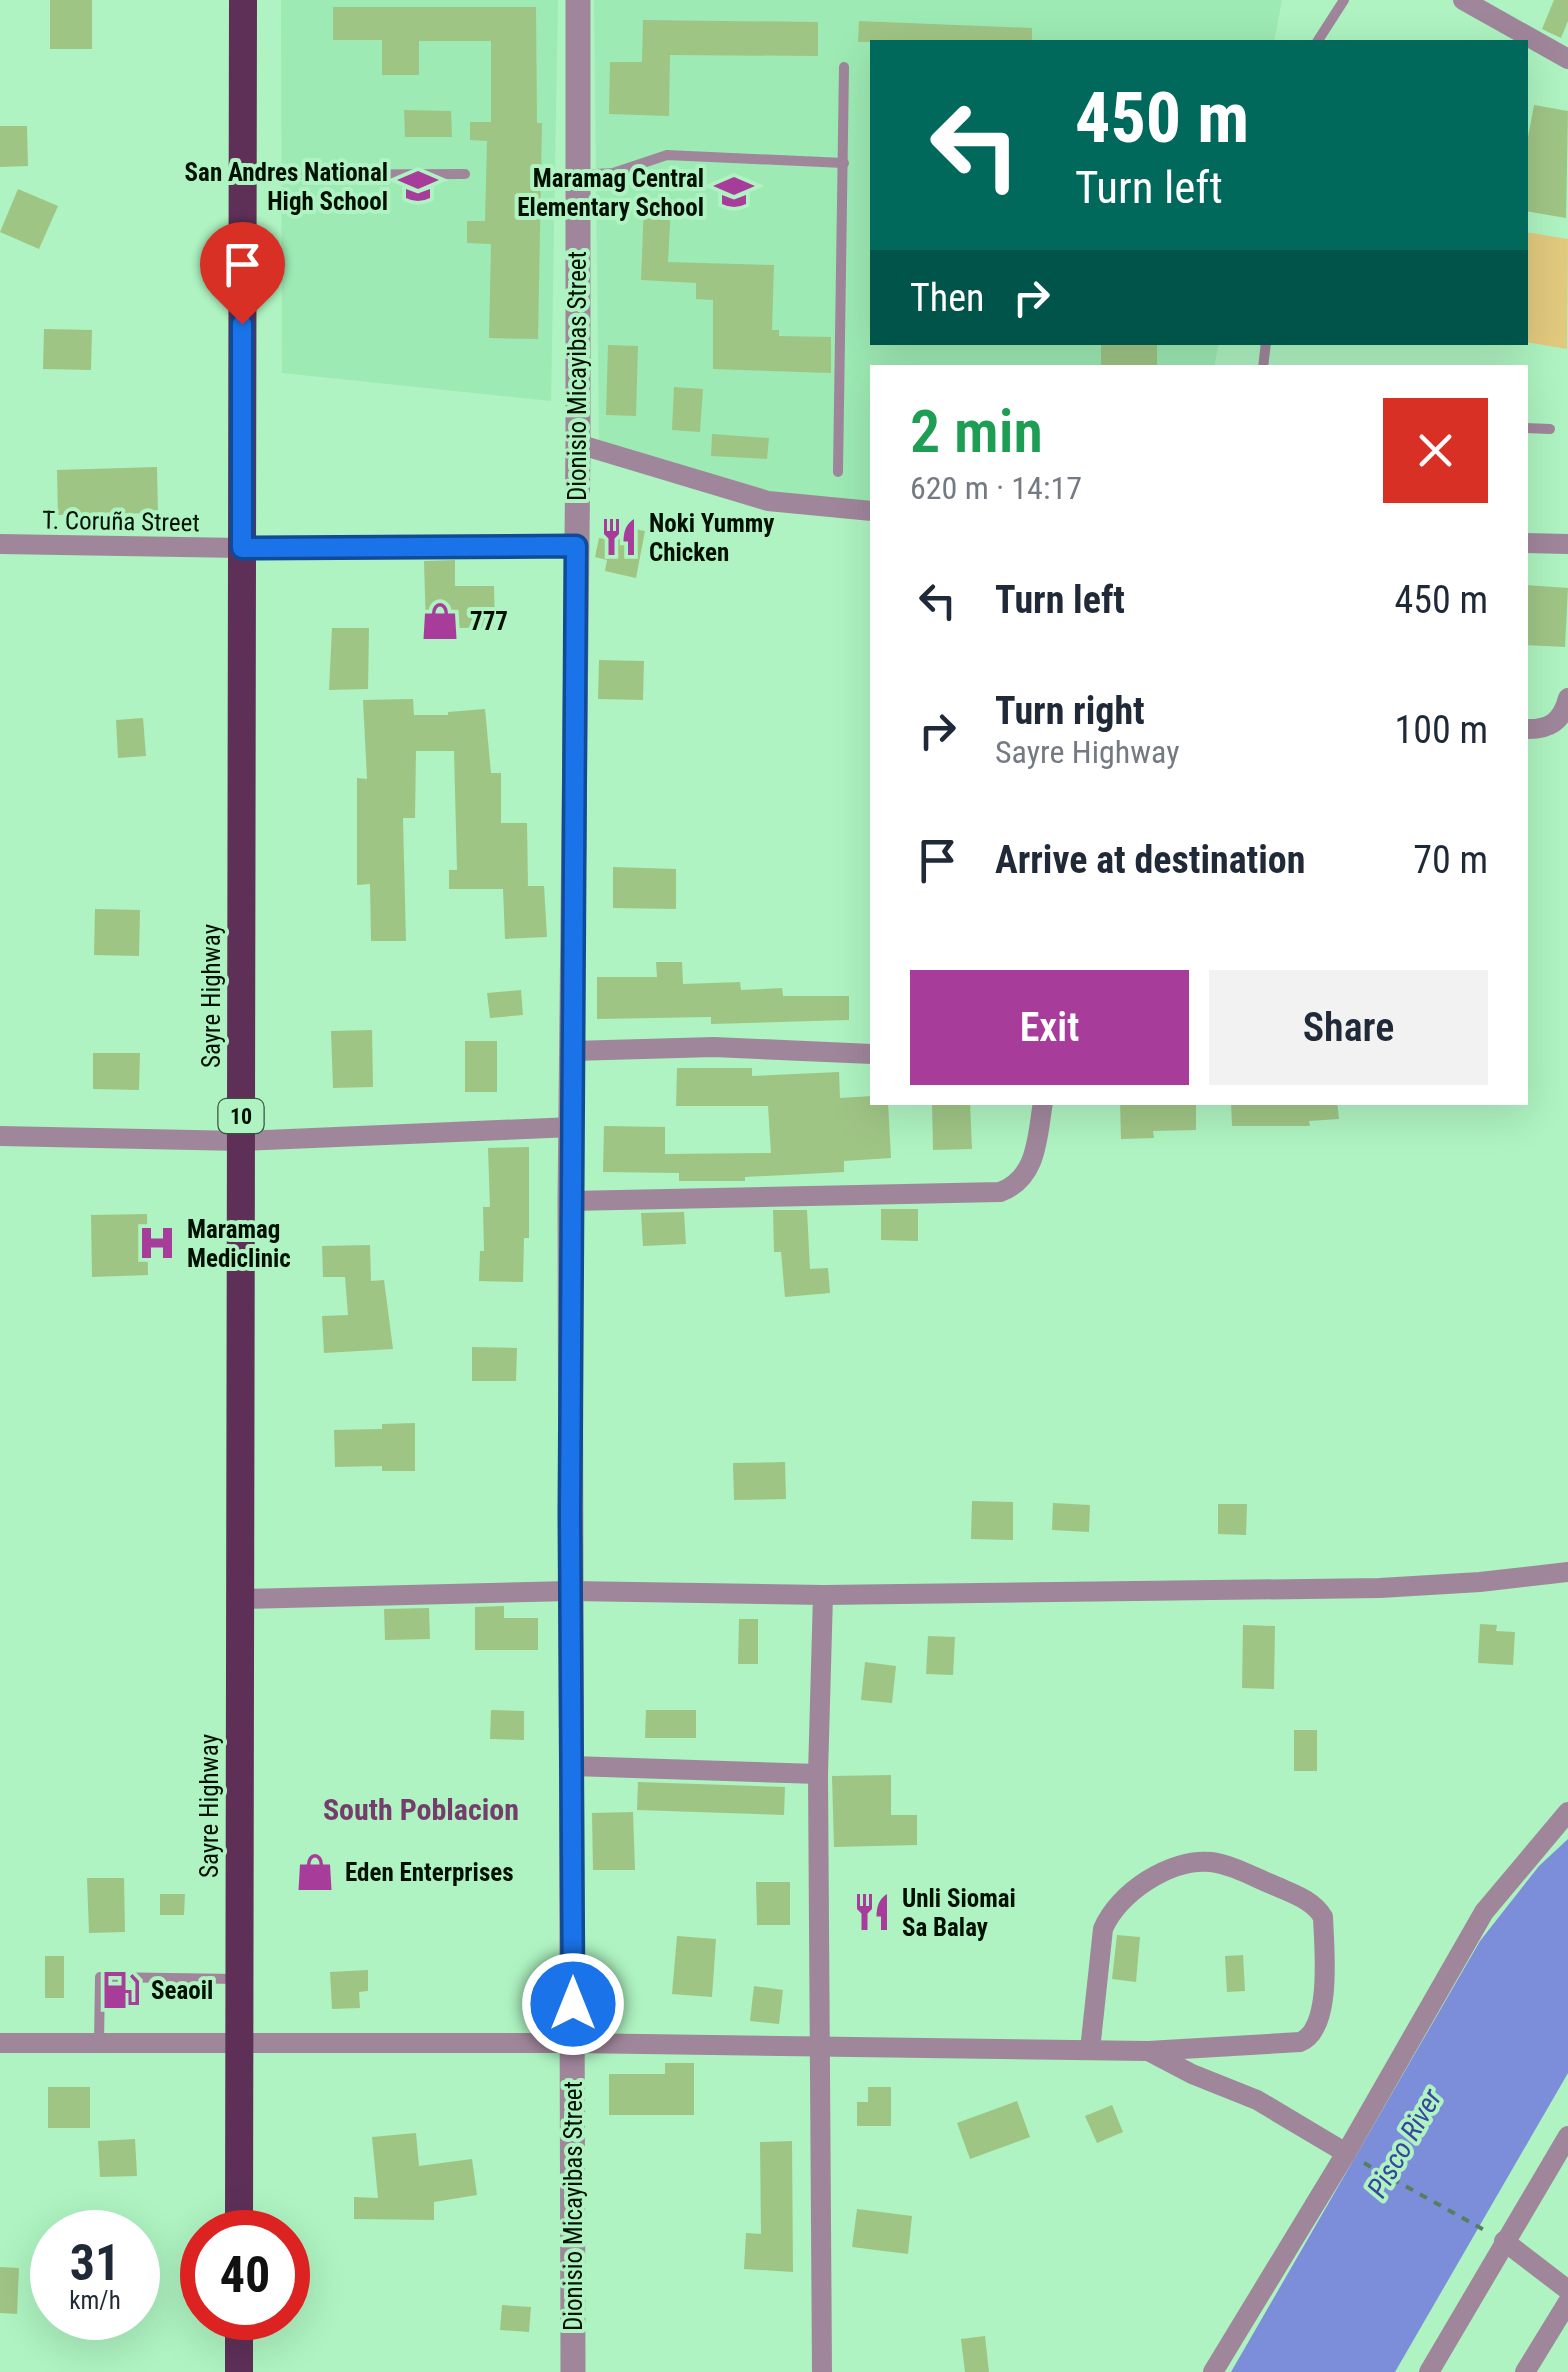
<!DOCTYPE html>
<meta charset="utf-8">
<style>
:root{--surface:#fff;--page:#f2f2f3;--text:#1f2937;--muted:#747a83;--accent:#a83c9b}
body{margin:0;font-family:"Roboto Condensed",sans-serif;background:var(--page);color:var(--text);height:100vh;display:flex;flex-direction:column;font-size:38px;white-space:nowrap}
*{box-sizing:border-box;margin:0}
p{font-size:32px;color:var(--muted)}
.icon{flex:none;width:55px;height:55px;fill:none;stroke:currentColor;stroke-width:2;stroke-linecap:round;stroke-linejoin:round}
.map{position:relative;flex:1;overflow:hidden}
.panel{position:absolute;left:870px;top:365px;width:658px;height:740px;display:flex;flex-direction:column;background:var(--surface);border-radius:0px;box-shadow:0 10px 40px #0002}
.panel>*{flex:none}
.hud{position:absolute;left:870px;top:40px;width:658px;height:305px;border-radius:0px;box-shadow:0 10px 40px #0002;background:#00695c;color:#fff;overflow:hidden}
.speed{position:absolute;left:30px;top:2210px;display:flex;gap:20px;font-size:50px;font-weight:700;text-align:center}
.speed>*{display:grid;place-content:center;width:130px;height:130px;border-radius:50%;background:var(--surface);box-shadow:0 10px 40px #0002;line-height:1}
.speed small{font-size:25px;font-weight:400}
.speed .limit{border:15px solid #d22;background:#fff;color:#111}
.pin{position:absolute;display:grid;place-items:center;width:85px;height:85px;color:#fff;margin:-102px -42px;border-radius:50% 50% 50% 0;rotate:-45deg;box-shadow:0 0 10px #0007}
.pin .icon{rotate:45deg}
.me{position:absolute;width:110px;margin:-55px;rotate:0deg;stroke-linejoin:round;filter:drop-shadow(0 0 8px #0008)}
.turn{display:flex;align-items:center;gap:35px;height:210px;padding:0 40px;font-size:45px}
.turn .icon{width:130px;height:130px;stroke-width:2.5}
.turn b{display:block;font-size:70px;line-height:85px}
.then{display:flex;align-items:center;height:95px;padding:0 40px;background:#0003;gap:20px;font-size:38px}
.round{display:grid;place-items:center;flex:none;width:105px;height:105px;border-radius:0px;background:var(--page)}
.head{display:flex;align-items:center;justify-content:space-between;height:170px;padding:0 40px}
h1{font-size:60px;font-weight:600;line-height:75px;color:#1e9e55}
.action{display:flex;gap:20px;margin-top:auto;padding:20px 40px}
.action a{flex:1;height:115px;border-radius:0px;background:var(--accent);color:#fff;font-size:40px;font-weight:600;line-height:115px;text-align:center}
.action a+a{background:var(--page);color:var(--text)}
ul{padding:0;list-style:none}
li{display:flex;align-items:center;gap:30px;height:130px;padding:0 40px}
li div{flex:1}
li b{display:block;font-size:38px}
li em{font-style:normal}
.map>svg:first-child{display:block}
.built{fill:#9deab4}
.green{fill:#e1c97d}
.water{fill:#7c8ed9}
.building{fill:#9fc585}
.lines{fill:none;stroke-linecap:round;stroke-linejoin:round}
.path{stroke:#557f60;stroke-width:4;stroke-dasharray:8 8;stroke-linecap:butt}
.service{stroke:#a0869b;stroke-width:10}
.minor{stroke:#a0869b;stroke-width:20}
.tertiary{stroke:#a0869b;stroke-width:25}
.trunk{stroke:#5e3058;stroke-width:28}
.route-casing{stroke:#114b97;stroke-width:25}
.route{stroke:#1a73e8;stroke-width:18}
.labels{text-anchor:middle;stroke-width:8;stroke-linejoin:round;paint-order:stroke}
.shield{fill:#aef3c1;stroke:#34553c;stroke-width:2.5}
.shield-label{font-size:22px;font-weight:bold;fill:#001103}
.poi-label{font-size:25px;font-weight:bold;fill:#001103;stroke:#aef3c1;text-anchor:start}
.street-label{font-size:25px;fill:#001103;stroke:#aef3c1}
.water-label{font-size:28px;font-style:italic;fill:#39459f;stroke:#aef3c1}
.quarter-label{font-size:30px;font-weight:bold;fill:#743d6b;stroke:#aef3c1}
</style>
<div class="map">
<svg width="1568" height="2372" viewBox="0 0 1568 2372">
<rect width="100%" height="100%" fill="#aef3c1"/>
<g class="built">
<polygon points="281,0 558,0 551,401 282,373"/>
<polygon points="594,0 1282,0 1274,42 872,42 872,342 1219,343 1214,367 872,368 872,504 778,498 599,441"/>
</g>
<polygon class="green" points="1525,232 1568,239 1567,349 1525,342"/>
<polygon class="water" points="1568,1839 1568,2073 1395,2372 1231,2372 1480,1941 1539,1866"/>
<g class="building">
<rect x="50" y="0" width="42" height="49"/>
<polygon points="1554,0 1568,0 1568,21 1561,38 1542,29"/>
<polygon points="333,7 536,7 537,123 542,123 538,339 489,338 491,244 467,243 467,221 485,221 487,141 470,140 470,122 491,122 491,41 419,41 419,75 382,75 382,40 333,40"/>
<polygon points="643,20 818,22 818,56 670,55 669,116 609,114 610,62 642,62"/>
<polygon points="859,21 1032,28 1032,42 858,42"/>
<polygon points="1534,105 1568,111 1566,218 1525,211 1525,153"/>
<polygon points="404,110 451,111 452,137 405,137"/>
<polygon points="0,126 27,126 28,166 0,167"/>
<polygon points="18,189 58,206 39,249 0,232"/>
<polygon points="644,204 671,205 668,262 774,265 772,330 779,330 779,336 831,337 831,373 713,369 713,300 696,299 696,283 641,280"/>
<polygon points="44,329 92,330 91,370 43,369"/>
<rect x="1101" y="342" width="56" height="26"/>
<polygon points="608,345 638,346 636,416 606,415"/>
<polygon points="674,387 703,389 700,432 672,430"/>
<polygon points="712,434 769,438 767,459 711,456"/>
<polygon points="157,467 158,513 58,515 57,470"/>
<polygon points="614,525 645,531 636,578 605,571 607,560 595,557 599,538 611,540"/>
<polygon points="455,560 455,586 494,586 495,627 426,629 424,561"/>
<polygon points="1525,585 1568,588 1565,647 1525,645"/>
<polygon points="332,628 369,628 368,689 329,690"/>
<polygon points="599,660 644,661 643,700 598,699"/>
<polygon points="413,699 414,715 448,715 448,712 485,709 491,773 501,773 501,823 527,823 528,886 544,886 547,937 505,939 503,889 449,889 449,870 457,870 454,751 416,751 415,818 403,818 406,941 371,941 370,884 357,885 357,778 367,779 363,700"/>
<polygon points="143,718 146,756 118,758 116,720"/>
<polygon points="613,867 676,869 676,909 613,908"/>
<polygon points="95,909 140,910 139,956 94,955"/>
<polygon points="656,962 682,962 683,984 740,982 741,990 782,988 783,996 849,996 849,1020 711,1024 711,1017 597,1019 597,977 657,977"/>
<polygon points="521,990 523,1015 490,1018 487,993"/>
<polygon points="372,1030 373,1087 333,1088 331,1031"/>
<rect x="465" y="1041" width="32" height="51"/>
<polygon points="93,1053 140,1053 139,1090 93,1089"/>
<polygon points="677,1068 752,1068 752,1076 839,1072 840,1098 872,1096 872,1102 888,1102 891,1158 844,1161 844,1172 745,1177 745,1181 679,1181 679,1173 603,1172 604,1126 665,1127 665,1154 771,1153 768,1106 676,1106"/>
<polygon points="932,1102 970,1102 972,1149 933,1150"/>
<polygon points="1120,1102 1196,1102 1196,1130 1153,1131 1154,1138 1121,1139"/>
<polygon points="1231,1102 1337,1102 1339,1119 1309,1121 1310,1126 1232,1126"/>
<polygon points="529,1147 529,1238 524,1238 523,1282 479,1281 480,1251 484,1251 483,1207 490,1207 488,1148"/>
<polygon points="881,1209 918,1209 918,1241 881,1240"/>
<polygon points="773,1210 807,1210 810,1269 828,1268 830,1293 785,1297 781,1252 774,1252"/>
<polygon points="684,1212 686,1244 643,1246 641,1213"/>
<polygon points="147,1214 148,1275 92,1277 91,1215"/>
<polygon points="370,1245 371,1281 384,1280 393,1349 324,1353 322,1316 348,1315 345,1277 323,1277 322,1246"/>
<polygon points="472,1347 517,1348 516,1381 472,1381"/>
<polygon points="415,1423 415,1471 382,1471 382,1466 335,1467 334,1430 382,1429 382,1424"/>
<polygon points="785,1462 786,1499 734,1500 733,1463"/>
<polygon points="972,1501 1013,1502 1013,1540 971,1539"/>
<polygon points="1053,1503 1090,1505 1089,1532 1052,1530"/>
<polygon points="1218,1504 1247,1504 1246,1535 1218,1534"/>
<polygon points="504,1606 504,1618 538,1618 538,1650 475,1650 475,1607"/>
<polygon points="429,1608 430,1639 385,1640 384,1609"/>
<polygon points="739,1619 758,1619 758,1664 738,1664"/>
<polygon points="1480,1624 1497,1625 1496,1631 1515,1632 1513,1665 1478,1663"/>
<polygon points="1243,1625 1275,1626 1274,1689 1242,1688"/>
<polygon points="928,1636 955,1637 953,1675 926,1674"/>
<polygon points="865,1662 896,1666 892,1703 861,1700"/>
<polygon points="491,1710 524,1711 524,1740 490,1739"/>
<polygon points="646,1710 696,1710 696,1738 645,1738"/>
<rect x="1294" y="1730" width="23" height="41"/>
<polygon points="891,1775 891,1815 917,1815 917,1845 834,1847 832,1776"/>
<polygon points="638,1782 785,1787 784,1815 637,1810"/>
<polygon points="633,1812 635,1870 593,1870 592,1813"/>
<polygon points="87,1878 124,1878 125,1932 89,1933"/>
<polygon points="756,1882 790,1882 790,1925 757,1925"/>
<polygon points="160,1894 185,1894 184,1915 160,1915"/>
<polygon points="1117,1935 1140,1937 1136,1982 1112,1979"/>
<polygon points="677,1936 716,1939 712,1997 672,1994"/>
<polygon points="1243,1955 1245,1991 1227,1992 1225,1956"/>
<rect x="45" y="1956" width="19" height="42"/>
<polygon points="368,1970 368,1991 359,1992 360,2008 332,2009 330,1972"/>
<polygon points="754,1986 783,1990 779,2024 750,2021"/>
<polygon points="665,2063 694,2063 694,2115 609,2115 609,2074 665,2074"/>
<rect x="48" y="2087" width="42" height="41"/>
<polygon points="868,2087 891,2087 891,2126 857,2126 857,2102 868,2102"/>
<polygon points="1017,2101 1030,2137 970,2159 957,2123"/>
<polygon points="1112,2105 1123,2132 1097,2143 1085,2116"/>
<polygon points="416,2133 419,2166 472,2159 477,2195 434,2202 434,2220 354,2219 354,2197 378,2198 372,2137"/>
<polygon points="135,2139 137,2176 100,2177 98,2141"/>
<polygon points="792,2141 793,2272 744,2269 746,2233 761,2234 760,2142"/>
<polygon points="857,2209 912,2216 908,2254 852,2247"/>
<polygon points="0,2267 19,2268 17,2314 0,2313"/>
<polygon points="502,2305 531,2307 529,2332 500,2330"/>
<polygon points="985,2336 989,2372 965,2372 961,2339"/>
</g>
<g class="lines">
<polyline class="path" points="1364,2163 1486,2231"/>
<g class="service">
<polyline points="1317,42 1344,0"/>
<polyline points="243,175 465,174"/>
<polyline points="579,175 613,173 667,155 844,163"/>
<polyline points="1263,368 1266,342"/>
<polyline points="1525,428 1550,429"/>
<polyline points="838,472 844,67"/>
<polyline points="99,2043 100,1977 238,1979"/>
</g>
<g class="minor">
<polyline points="1463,0 1568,59"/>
<polyline points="578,444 768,501 872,511"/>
<polyline points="1525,543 1568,544"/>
<polyline points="0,544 242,548 576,546"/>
<path d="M1525,729C1549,730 1562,722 1568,698"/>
<polyline points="572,1051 714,1047 872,1054"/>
<polyline points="0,1136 241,1141 572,1127"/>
<path d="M570,1201L1000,1192C1038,1178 1037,1137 1043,1102"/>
<polyline points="239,1599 570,1591 823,1595 1380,1588 1480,1582 1568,1572"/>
<polyline points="572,1766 818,1774"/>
<path d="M0,2043H573L1148,2051L1300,2042C1333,2029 1324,1947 1323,1917C1314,1901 1294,1894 1278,1887C1257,1879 1234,1865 1211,1862C1170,1858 1118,1893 1103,1929L1090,2050"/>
<polyline points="1150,2052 1192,2074 1257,2100 1346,2153"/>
<polyline points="1504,2241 1568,2290"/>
<polyline points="822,2372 818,1774 823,1595"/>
<polyline points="1213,2372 1346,2153 1484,1912 1568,1812"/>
<polyline points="1429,2372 1568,2136"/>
<polyline points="1525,2372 1568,2302"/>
</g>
<polyline class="tertiary" points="573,2372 570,1201 578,444 578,0"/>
<g class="trunk">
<polyline points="239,2232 243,0"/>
<polyline points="239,2372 239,2318"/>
</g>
</g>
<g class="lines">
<g class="route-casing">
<polyline id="route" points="242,324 242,548 576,546 570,1513 573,2004"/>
</g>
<use href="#route" class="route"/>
</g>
<defs>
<g id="school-bare" transform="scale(3)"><path d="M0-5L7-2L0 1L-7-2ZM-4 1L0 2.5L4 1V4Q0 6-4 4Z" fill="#a83c9b" stroke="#aef3c1" stroke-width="2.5" paint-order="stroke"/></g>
<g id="restaurant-bare" transform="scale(3)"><path d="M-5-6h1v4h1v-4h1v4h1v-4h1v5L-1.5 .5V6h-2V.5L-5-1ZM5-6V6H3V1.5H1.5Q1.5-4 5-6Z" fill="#a83c9b" stroke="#aef3c1" stroke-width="2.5" paint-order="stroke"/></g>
<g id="shop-bare" transform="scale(3)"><path d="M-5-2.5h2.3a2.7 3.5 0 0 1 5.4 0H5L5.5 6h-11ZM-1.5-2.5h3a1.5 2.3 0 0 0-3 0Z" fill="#a83c9b" stroke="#aef3c1" stroke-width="2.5" paint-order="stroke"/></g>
<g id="hospital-bare" transform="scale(3)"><path d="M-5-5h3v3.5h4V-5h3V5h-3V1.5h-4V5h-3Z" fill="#a83c9b" stroke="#aef3c1" stroke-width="2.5" paint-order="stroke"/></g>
<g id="fuel-bare" transform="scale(3)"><path d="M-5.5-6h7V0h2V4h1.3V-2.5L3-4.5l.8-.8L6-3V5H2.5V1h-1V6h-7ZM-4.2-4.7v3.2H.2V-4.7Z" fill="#a83c9b" stroke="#aef3c1" stroke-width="2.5" paint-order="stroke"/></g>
</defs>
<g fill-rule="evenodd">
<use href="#school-bare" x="418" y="186"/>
<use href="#school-bare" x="734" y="192"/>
<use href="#restaurant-bare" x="619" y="537"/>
<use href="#shop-bare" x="440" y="621"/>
<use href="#hospital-bare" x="157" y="1243"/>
<use href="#shop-bare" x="315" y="1872"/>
<use href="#restaurant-bare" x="872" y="1912"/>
<use href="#fuel-bare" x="121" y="1990"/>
</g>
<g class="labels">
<rect class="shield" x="218.5" y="1099" width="45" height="34" rx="8"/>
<g class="shield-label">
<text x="241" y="1124">10</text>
</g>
<g class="poi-label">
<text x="388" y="181" text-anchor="end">San Andres National<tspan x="388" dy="29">High School</tspan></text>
<text x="704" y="187" text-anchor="end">Maramag Central<tspan x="704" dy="29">Elementary School</tspan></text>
<text x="649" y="532">Noki Yummy<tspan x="649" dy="29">Chicken</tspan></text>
<text x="470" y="630">777</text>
<text x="187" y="1238">Maramag<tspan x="187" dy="29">Mediclinic</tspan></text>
<text x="345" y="1881">Eden Enterprises</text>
<text x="902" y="1907">Unli Siomai<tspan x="902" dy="29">Sa Balay</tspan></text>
<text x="151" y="1999">Seaoil</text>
</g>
<g class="street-label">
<text transform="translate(577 376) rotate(-90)" y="9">Dionisio Micayibas Street</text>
<text transform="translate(121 521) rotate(1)" y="9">T. Coruña Street</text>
<text transform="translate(211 996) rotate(-90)" y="9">Sayre Highway</text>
<text transform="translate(209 1806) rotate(-90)" y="9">Sayre Highway</text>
<text transform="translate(573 2206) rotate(-90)" y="9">Dionisio Micayibas Street</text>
</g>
<g class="water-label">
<text transform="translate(1404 2143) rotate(-60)" y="10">Pisco River</text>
</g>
<g class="quarter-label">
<text x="421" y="1820">South Poblacion</text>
</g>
</g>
</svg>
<div class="speed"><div>31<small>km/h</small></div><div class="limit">40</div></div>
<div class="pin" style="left:242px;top:324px;background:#d93025"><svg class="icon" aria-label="arrive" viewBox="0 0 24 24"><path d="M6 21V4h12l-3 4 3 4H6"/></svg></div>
<svg class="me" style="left:573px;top:2004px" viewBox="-20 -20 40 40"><circle r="17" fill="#1a73e8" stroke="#fff" stroke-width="3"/><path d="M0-11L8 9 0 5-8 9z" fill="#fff"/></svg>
<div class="hud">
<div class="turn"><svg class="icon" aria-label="left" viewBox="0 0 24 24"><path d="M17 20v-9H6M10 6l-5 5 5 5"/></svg><div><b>450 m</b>Turn left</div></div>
<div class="then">Then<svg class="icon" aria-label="right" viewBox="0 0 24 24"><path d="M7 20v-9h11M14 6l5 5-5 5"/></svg></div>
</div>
<section class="panel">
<div class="head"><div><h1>2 min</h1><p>620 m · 14:17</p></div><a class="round" style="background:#d93025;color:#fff"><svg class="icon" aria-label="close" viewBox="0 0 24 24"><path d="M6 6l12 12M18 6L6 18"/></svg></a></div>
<ul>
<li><svg class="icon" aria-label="left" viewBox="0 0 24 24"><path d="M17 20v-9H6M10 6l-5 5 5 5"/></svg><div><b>Turn left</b></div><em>450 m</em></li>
<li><svg class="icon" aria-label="right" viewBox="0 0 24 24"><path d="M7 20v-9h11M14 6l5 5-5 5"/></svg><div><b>Turn right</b><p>Sayre Highway</p></div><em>100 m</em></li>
<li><svg class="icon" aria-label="arrive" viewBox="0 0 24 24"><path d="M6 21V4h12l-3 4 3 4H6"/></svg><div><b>Arrive at destination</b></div><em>70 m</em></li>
</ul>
<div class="action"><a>Exit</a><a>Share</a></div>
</section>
</div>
